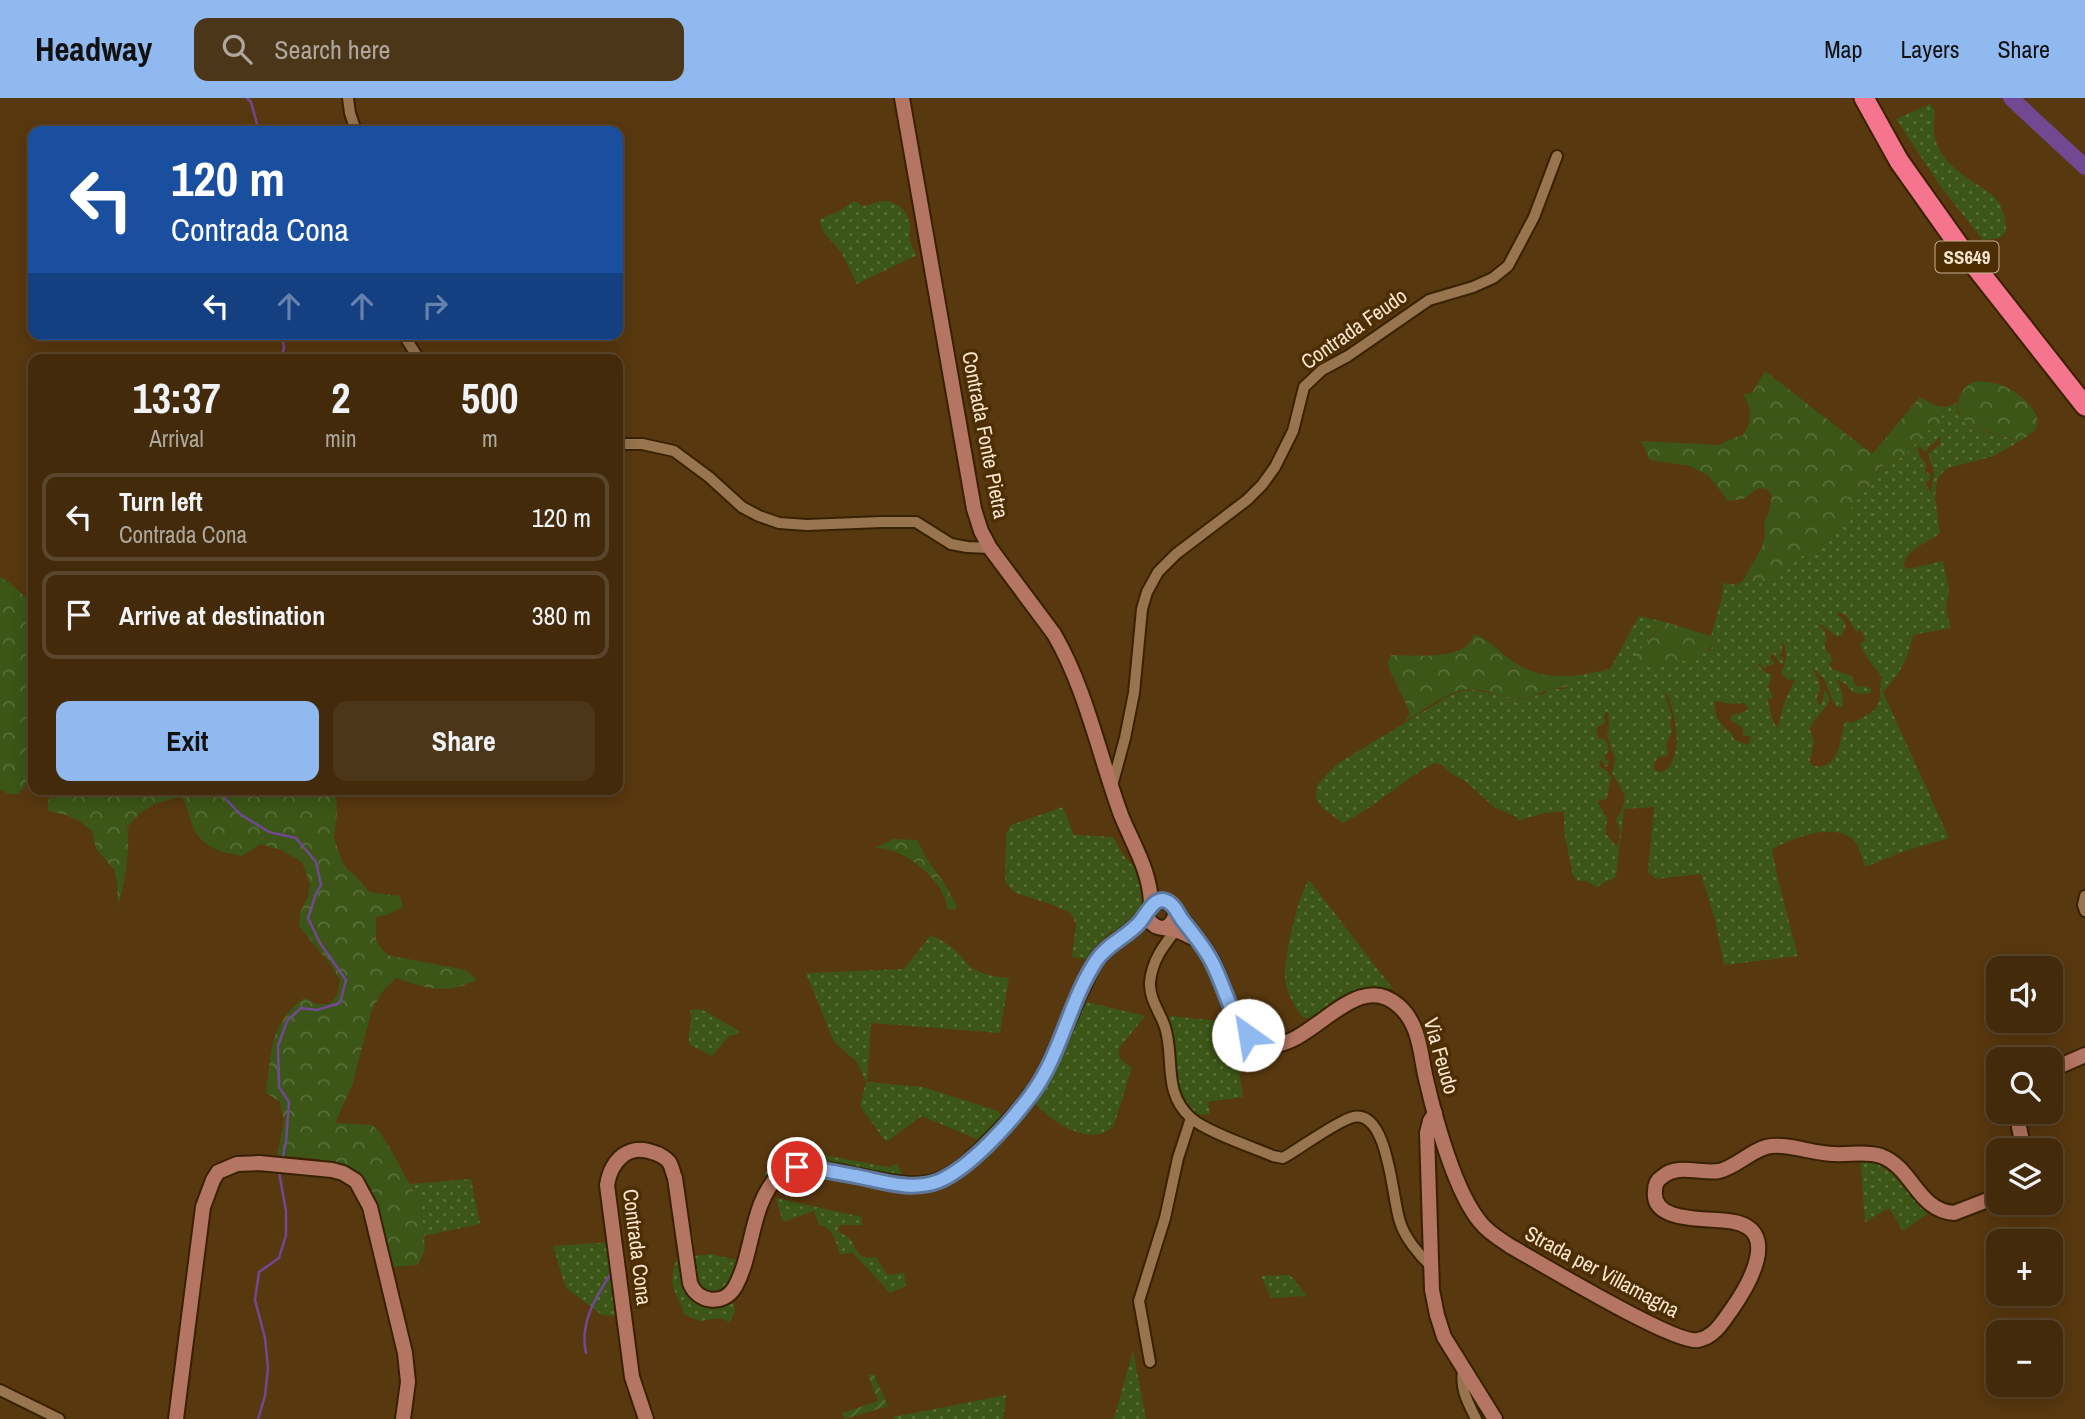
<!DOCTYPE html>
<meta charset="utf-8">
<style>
:root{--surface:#422a0b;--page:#4c3619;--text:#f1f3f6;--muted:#aea79d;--line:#5a462c;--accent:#90b9f0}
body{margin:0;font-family:"Archivo Narrow",sans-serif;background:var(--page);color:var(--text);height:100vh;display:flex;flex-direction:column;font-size:26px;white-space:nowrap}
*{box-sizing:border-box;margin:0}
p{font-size:23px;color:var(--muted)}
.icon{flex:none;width:38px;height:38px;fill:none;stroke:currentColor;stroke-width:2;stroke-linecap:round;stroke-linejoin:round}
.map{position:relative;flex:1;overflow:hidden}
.drawer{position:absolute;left:28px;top:256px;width:595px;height:441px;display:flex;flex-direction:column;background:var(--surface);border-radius:14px;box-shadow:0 4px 18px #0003,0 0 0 2px var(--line)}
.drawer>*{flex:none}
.banner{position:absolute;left:28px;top:28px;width:595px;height:214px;border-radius:14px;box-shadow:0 4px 18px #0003,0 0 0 2px var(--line);background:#1a4fa0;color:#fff;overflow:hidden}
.buttons{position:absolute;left:1986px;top:858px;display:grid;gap:14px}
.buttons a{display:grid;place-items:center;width:77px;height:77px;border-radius:14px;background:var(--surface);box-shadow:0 4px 18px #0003,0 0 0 2px var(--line);font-size:35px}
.pin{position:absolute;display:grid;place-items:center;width:60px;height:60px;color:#fff;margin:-30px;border:4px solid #fff;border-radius:50%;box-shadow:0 2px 7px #0007}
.me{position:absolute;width:77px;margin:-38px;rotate:328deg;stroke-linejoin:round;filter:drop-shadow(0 0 5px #0008)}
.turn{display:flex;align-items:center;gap:24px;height:147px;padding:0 28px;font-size:32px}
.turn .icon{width:91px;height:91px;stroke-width:2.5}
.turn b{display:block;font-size:49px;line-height:60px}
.lanes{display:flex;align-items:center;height:66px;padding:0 28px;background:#0003;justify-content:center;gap:35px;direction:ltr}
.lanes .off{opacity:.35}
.eta{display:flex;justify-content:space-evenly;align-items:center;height:119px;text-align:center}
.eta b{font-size:42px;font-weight:800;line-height:49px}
.cta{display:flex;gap:14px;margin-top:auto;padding:14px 28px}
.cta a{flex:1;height:80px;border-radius:14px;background:var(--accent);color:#111;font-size:28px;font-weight:800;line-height:80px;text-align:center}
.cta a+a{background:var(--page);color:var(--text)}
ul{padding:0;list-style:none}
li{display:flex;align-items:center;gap:21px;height:88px;margin:0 14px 10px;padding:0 14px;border:4px solid var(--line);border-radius:14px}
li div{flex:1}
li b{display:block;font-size:26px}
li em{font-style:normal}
header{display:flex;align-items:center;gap:42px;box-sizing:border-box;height:98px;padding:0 35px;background:var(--accent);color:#111}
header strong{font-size:33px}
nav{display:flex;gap:38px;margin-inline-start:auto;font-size:24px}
.search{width:490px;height:63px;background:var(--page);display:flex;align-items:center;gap:18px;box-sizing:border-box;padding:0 24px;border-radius:14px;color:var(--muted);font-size:26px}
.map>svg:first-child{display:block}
.grass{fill:url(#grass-dots);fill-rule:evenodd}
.forest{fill:url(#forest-crowns)}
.garden{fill:url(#garden-furrows)}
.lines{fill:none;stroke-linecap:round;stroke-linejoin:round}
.stream{stroke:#734893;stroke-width:2.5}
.river{stroke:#734893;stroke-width:16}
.street-casing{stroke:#382102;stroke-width:14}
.secondary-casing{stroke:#382102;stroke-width:18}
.highway-casing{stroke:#382102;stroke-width:23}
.street{stroke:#98754e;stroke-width:10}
.secondary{stroke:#b47562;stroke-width:14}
.highway{stroke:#f5758f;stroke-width:19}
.route-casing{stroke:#5e789c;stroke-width:18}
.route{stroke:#90b9f0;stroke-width:12}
.labels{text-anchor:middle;stroke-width:7;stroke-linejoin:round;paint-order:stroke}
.shield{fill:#4c2e02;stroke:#c5ae92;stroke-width:2}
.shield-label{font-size:19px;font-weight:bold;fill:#f9e5d0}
.street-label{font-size:21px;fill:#f9e5d0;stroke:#4c2e02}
</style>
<header>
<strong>Headway</strong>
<div class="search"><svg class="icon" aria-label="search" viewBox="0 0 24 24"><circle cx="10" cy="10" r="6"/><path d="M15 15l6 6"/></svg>Search here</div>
<nav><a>Map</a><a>Layers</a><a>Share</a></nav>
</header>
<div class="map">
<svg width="2085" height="1321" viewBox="0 0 2085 1321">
<defs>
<pattern id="grass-dots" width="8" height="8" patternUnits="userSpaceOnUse" patternTransform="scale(1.75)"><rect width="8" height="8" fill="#3c5617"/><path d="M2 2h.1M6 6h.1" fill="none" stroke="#596e38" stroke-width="1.8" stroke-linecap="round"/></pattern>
<pattern id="forest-crowns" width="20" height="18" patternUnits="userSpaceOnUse" patternTransform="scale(1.75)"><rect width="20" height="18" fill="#3c5617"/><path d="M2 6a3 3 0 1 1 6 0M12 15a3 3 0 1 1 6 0" fill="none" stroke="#596e38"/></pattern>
<pattern id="garden-furrows" width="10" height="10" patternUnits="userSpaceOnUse" patternTransform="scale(1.75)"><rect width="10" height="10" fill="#3c5617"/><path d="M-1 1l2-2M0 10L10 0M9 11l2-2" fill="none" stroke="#596e38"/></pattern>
</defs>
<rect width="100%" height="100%" fill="#58380f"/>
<g class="grass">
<path d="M1930,6L1935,13C1929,50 1945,65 1975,85C1983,91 1995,96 2000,106C2004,114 2006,125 2006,133L2000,140L1983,142L1941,89L1896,21Z"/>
<path d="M854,103L863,108C870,107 878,103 885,103C894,103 905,111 908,119C913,134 905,141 917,157L857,186C851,176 847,164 841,154C833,143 820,136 820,121L839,113Z"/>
<path d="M1957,305L1958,315L1983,333L2020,343L1994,358L1948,370L1943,374L1937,382L1935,399L1940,435C1928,446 1905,450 1904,468L1907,471L1943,463L1949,492L1946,511L1951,530L1913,537C1907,564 1901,574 1883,594L1949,740L1905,753L1865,769C1862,760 1859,745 1851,740C1829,725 1792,741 1772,751L1778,781L1798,858L1724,867L1715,822L1701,776L1656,781L1648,774L1654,709L1624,711L1616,779L1596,789L1586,783H1578L1573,778L1564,734V713L1545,715L1517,723V719L1494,709L1464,682L1453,677L1442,667L1434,665C1401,683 1377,708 1343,725L1324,711L1316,701L1317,687L1337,666L1449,598L1462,593L1474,592L1521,601L1543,596L1550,591H1564L1580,577L1610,571L1639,518L1665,524L1648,541L1669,567L1711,551L1717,543L1711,538L1722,499L1723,485L1737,487L1743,483H1765L1797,459L1806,457L1843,422L1856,403L1870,388L1882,368L1904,358L1926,334L1933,329L1942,328L1940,323L1946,309ZM1941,339L1940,346L1928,356L1934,374L1931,395L1926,386L1927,383L1930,382L1931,377L1925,373L1926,366L1920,359L1918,351L1920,348L1922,352L1926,354L1930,347L1934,346L1938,340ZM1840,514L1848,520L1857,535L1859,531L1863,535L1865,542L1863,545H1859L1868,561L1882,579C1880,585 1881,590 1880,597C1878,616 1867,616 1853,625L1845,623C1840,639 1840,676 1811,667L1810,662L1814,644L1810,631C1814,619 1826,612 1830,601L1825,591L1821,607L1819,606L1816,601C1825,586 1818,585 1813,570L1824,581L1836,609H1843C1844,599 1841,588 1836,581C1854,588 1846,598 1870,595L1872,591L1863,588L1858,589L1854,585L1853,579L1832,571L1829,566L1833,562L1825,550C1827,535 1828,535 1816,525L1823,528L1837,539L1842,537L1846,528L1844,522L1837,516ZM1782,543C1789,555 1786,563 1781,575L1788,582L1795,581L1784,605L1778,630L1773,624L1768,603V600L1771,601L1773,599L1768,588L1772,577L1762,572L1758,566H1760L1763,571L1766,570L1767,567H1772L1774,565L1770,559L1774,556L1781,567L1783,566V558L1781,560L1779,557L1782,555ZM1665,596H1667C1675,615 1683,650 1669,669C1664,674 1660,675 1654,672V665L1659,658L1667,659L1668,656L1666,646L1672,634L1670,623L1672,618ZM1715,603L1733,606L1743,605L1749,611L1740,616H1733L1730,622L1743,630V637L1751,639L1748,647L1734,641L1731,634C1720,628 1713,616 1715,603ZM1608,613L1609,628L1607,637L1615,661L1612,675L1625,698L1623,709L1616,722L1620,732L1619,746L1616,748L1606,736L1607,720L1598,705L1599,702L1606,701L1607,699L1611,679L1607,673L1600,669L1599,659L1606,669L1608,667L1609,664L1604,659L1609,652L1606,642L1598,640L1596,630L1605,625L1604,617Z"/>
<path d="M1063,709L1074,737L1113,739C1120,750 1126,765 1138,771L1144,788V799L1137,816L1131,826L1122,832L1110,834L1091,853L1086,861L1072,859L1076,826L1071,815L1050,806L1013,794L1005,783L1006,736L1011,727Z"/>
<path d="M1309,782L1393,891C1355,884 1342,903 1311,920H1303C1295,908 1285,894 1285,879C1284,859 1298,797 1309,782Z"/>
<path d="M931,837C941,842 952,848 959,856C963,860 966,865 971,869C983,877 995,879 1009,880L1000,935L871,925L867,984L923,989L998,1013L1003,1019L981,1043L922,1018L886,1044L860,1008L866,984L857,964L834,944L806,875L904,871Z"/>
<path d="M1083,903L1145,918L1120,949C1116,960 1123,964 1132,969L1114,1027C1093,1052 1049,1023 1033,1003Z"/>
<path d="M697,911L705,913L739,933L736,937H730L712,958L690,947C686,935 694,924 690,912Z"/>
<path d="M1169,918L1233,924L1249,945L1237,962L1243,999L1208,1004L1210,1016L1197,1017C1165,982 1177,959 1169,918Z"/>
<polygon points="807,1054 888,1069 897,1066 903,1077 804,1062 786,1065 764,1079 769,1067 781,1060"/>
<polygon points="1860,1057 1892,1065 1914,1094 1927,1116 1903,1133 1889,1110 1865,1124"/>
<polygon points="471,1081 480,1126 424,1138 421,1107 410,1086"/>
<path d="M776,1100L862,1119V1127H841L837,1132C841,1136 849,1138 852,1144C859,1156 859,1162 876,1159L887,1177L904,1175L906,1188L890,1195L852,1154L840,1157C836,1144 834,1130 819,1127L814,1113L783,1124Z"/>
<path d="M693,1134L695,1158L711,1156L741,1163L731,1188L716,1196C688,1191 691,1158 689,1135Z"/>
<polygon points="613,1144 619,1219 602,1217 566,1190 553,1148"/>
<path d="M681,1151L684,1179L710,1207L721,1208L730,1203L733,1205C737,1214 734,1217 729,1224L720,1220L700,1223L685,1217C672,1186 666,1184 681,1151Z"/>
<polygon points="1290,1177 1307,1198 1271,1200 1261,1178"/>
<polygon points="1133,1252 1146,1321 1114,1321"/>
<polygon points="1006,1297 1003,1321 894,1321 893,1319"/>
</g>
<g class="forest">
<path d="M1765,273L1872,356L1920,299L1934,307L1946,309L1940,323L1942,329H1933L1926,334L1904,358L1882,368L1870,388L1856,403L1843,422L1806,457L1797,459L1765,484L1743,483L1762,449L1765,439L1764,425L1769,414L1772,398L1767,391L1759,390L1743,401L1728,403L1709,378L1690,368L1650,362L1641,343L1719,347L1733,340L1743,337C1753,322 1752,311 1743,296L1752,295Z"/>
<path d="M1978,283C1988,284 1997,285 2006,289C2019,295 2047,317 2034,333C2030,337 2024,340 2020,343C2001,336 1949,330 1959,301C1962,291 1968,285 1978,283Z"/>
<polygon points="0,479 10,485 33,506 33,664 24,690 17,696 8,696 0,691"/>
<path d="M1665,524L1711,538L1717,543C1704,560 1655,576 1636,564V556Z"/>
<path d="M1474,536C1492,543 1504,559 1520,568C1538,578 1560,580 1580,577C1567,590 1570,588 1553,591C1542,593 1533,600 1522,600C1502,601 1483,588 1463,592C1444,596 1422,614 1405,623L1409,617L1408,610L1389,571L1388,563L1391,557C1414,557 1467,564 1474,536Z"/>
<path d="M53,691H336L337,715L334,740L340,758L346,770L357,779L369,794L400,798L403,809L387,817L376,819V843L387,857L466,872L477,882C444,897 429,891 396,880L382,894L372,911L352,988L335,1025L372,1027L379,1033L391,1052L421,1107L425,1151L418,1167L392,1169C382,1132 377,1082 337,1066C319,1059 296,1059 277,1057L284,1023L280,1004L266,995C272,953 268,928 304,900L316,906H329L337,898L340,882L330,866L299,828L300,815L308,799L310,786L302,764L281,752L260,746L242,758C223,755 203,750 194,731C189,721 188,709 182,699C158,703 141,710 127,730C131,758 124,783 118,810L117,785L114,771L96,751L92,733L79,723L66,717L48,713V704Z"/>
<path d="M893,741L917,742L928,763L943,783L957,808L955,812L947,811C947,784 903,748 875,750Z"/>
</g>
<polygon class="garden" points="868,1277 874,1277 888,1308 845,1321 842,1315 878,1303"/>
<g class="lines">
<g class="stream">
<polyline points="247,0 251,4 259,33"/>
<polyline points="281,261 284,250 282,236"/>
<polyline points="221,691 221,696 240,716 269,734 296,740 316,764 321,787 316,796 308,820 320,845 346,882 340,905 317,912 301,910 287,923 278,948 279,989 289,1004 286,1044 283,1058"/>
<path d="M586,1255C579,1226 596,1198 612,1174"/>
<polyline points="258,1321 265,1298 268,1270 265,1240 255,1202 259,1174 279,1160 286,1137 286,1113 279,1074"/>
</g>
<polyline class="river" points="2011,0 2085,69"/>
<g class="street-casing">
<g id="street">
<polyline points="348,0 350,15 356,33"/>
<polyline points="403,236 419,261"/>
<polyline points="618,346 642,346 674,353 709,379 742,409 759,418 779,425 807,427 881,424 916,424 951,446 967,449 990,450"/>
<polyline points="1112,688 1125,640 1134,595 1142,511 1147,494 1158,474 1176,456 1247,402 1262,387 1275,369 1293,333 1304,289 1322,272 1348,258 1429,202 1473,189 1493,180 1508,168 1534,119 1557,58"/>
<polyline points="2085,798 2083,807 2085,813"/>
<path d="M1176,832C1163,848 1152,863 1150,884C1149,901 1160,914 1165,929C1175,961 1162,994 1191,1020C1207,1034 1252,1049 1273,1058L1283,1060C1299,1051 1337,1023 1353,1019C1389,1011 1392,1102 1400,1124C1405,1140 1419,1157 1431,1168"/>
<polyline points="1150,1264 1139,1203 1165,1120 1178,1060 1191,1020"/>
<path d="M1463,1273C1460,1292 1468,1304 1476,1321"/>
<polyline points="0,1292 59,1321"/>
</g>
</g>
<g class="secondary-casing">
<g id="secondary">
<path d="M902,0L974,411L981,433L990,450L1054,536C1086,591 1099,657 1121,717C1133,747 1151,774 1151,808"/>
<path d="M1175,812C1188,829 1203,846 1213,864C1226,890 1234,946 1271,947C1313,948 1356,869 1399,908C1420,927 1420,955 1426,981C1435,1020 1455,1095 1481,1125C1489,1135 1500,1141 1510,1148C1539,1164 1675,1247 1698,1242C1715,1239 1723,1223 1732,1211C1748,1188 1781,1133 1734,1124C1713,1119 1651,1127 1655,1093C1655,1087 1657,1082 1662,1079C1677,1065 1701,1076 1719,1073C1736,1069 1749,1054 1766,1049C1785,1044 1814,1056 1834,1056C1850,1057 1866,1053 1881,1058C1913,1070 1917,1112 1954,1115L1998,1098"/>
<path d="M1164,830C1172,827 1176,821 1175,812L1168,804C1152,800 1139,817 1154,827C1159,831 1166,830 1171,831C1179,833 1186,836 1193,840"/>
<polyline points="2051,972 2085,957"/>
<polyline points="2018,1013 2019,1029 2024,1052"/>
<polyline points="1435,1015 1430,1023 1427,1035 1432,1192 1437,1217 1444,1239 1495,1321"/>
<polyline points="176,1321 203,1109 213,1082 218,1074 237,1066 259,1065 332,1072 343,1075 356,1083 370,1109 405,1255 408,1284 403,1321"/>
<path d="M646,1321L632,1279L607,1087C611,1063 628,1044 655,1055C659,1056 666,1060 669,1064C672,1068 673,1076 675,1080L690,1185C697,1204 723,1209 735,1189C754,1155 750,1106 779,1077C806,1052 898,1100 939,1082C959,1074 975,1058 989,1043C1009,1023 1029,1003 1043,978C1058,950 1069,920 1082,891C1087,882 1090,872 1096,863C1110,842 1134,836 1149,812"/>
</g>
</g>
<g class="highway-casing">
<polyline id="highway" points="1864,0 1899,63 1960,149 2085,308"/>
</g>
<use href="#street" class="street"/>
<use href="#secondary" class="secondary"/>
<use href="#highway" class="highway"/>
</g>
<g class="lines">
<g class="route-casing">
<path id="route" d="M797,1069C817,1071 836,1074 855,1078C882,1083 912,1094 939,1083C970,1070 1011,1024 1031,997C1061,957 1069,904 1096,863C1107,846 1127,839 1140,824C1147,816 1156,793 1171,806C1176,810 1179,818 1183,823C1194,837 1206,851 1213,866C1225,890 1230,917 1248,937"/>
</g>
<use href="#route" class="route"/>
</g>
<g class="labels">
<rect class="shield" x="1935.5" y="143.5" width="63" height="31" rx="5"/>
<g class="shield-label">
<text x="1967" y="166">SS649</text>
</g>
<g class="street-label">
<text transform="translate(1354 231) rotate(-35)" y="7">Contrada Feudo</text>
<text transform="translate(985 337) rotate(79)" y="7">Contrada Fonte Pietra</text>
<text transform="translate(1441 958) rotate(74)" y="7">Via Feudo</text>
<text transform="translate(637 1149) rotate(83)" y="7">Contrada Cona</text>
<text transform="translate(1602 1174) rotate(28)" y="7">Strada per Villamagna</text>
</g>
</g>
</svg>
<div class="buttons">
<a><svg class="icon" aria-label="sound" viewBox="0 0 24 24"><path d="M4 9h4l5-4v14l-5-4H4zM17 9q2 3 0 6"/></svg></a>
<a><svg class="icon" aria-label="search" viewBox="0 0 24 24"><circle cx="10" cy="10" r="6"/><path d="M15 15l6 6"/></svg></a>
<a><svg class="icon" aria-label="layers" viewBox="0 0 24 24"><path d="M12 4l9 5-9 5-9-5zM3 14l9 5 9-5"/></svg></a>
<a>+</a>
<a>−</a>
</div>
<div class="pin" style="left:797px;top:1069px;background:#d93025"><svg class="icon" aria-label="arrive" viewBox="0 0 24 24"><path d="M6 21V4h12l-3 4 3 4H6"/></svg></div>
<svg class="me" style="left:1248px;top:937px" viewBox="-20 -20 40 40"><circle r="19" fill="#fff"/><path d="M0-13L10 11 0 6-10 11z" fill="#90b9f0"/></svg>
<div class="banner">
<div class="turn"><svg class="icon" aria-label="left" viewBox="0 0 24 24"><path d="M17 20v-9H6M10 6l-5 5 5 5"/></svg><div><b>120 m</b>Contrada Cona</div></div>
<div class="lanes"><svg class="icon" aria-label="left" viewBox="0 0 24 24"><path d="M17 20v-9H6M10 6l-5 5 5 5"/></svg><svg class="icon off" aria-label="ahead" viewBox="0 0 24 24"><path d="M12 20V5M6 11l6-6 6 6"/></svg><svg class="icon off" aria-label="ahead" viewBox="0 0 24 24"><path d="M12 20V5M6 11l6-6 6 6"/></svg><svg class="icon off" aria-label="right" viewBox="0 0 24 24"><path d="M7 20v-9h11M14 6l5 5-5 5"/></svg></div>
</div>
<section class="drawer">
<div class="eta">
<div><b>13:37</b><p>Arrival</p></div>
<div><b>2</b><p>min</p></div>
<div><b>500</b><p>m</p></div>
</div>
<ul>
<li><svg class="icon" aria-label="left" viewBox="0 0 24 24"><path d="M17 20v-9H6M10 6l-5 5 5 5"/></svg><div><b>Turn left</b><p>Contrada Cona</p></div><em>120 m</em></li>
<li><svg class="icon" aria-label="arrive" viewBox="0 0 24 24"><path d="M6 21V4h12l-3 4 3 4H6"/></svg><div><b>Arrive at destination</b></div><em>380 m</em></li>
</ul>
<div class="cta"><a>Exit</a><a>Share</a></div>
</section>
</div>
